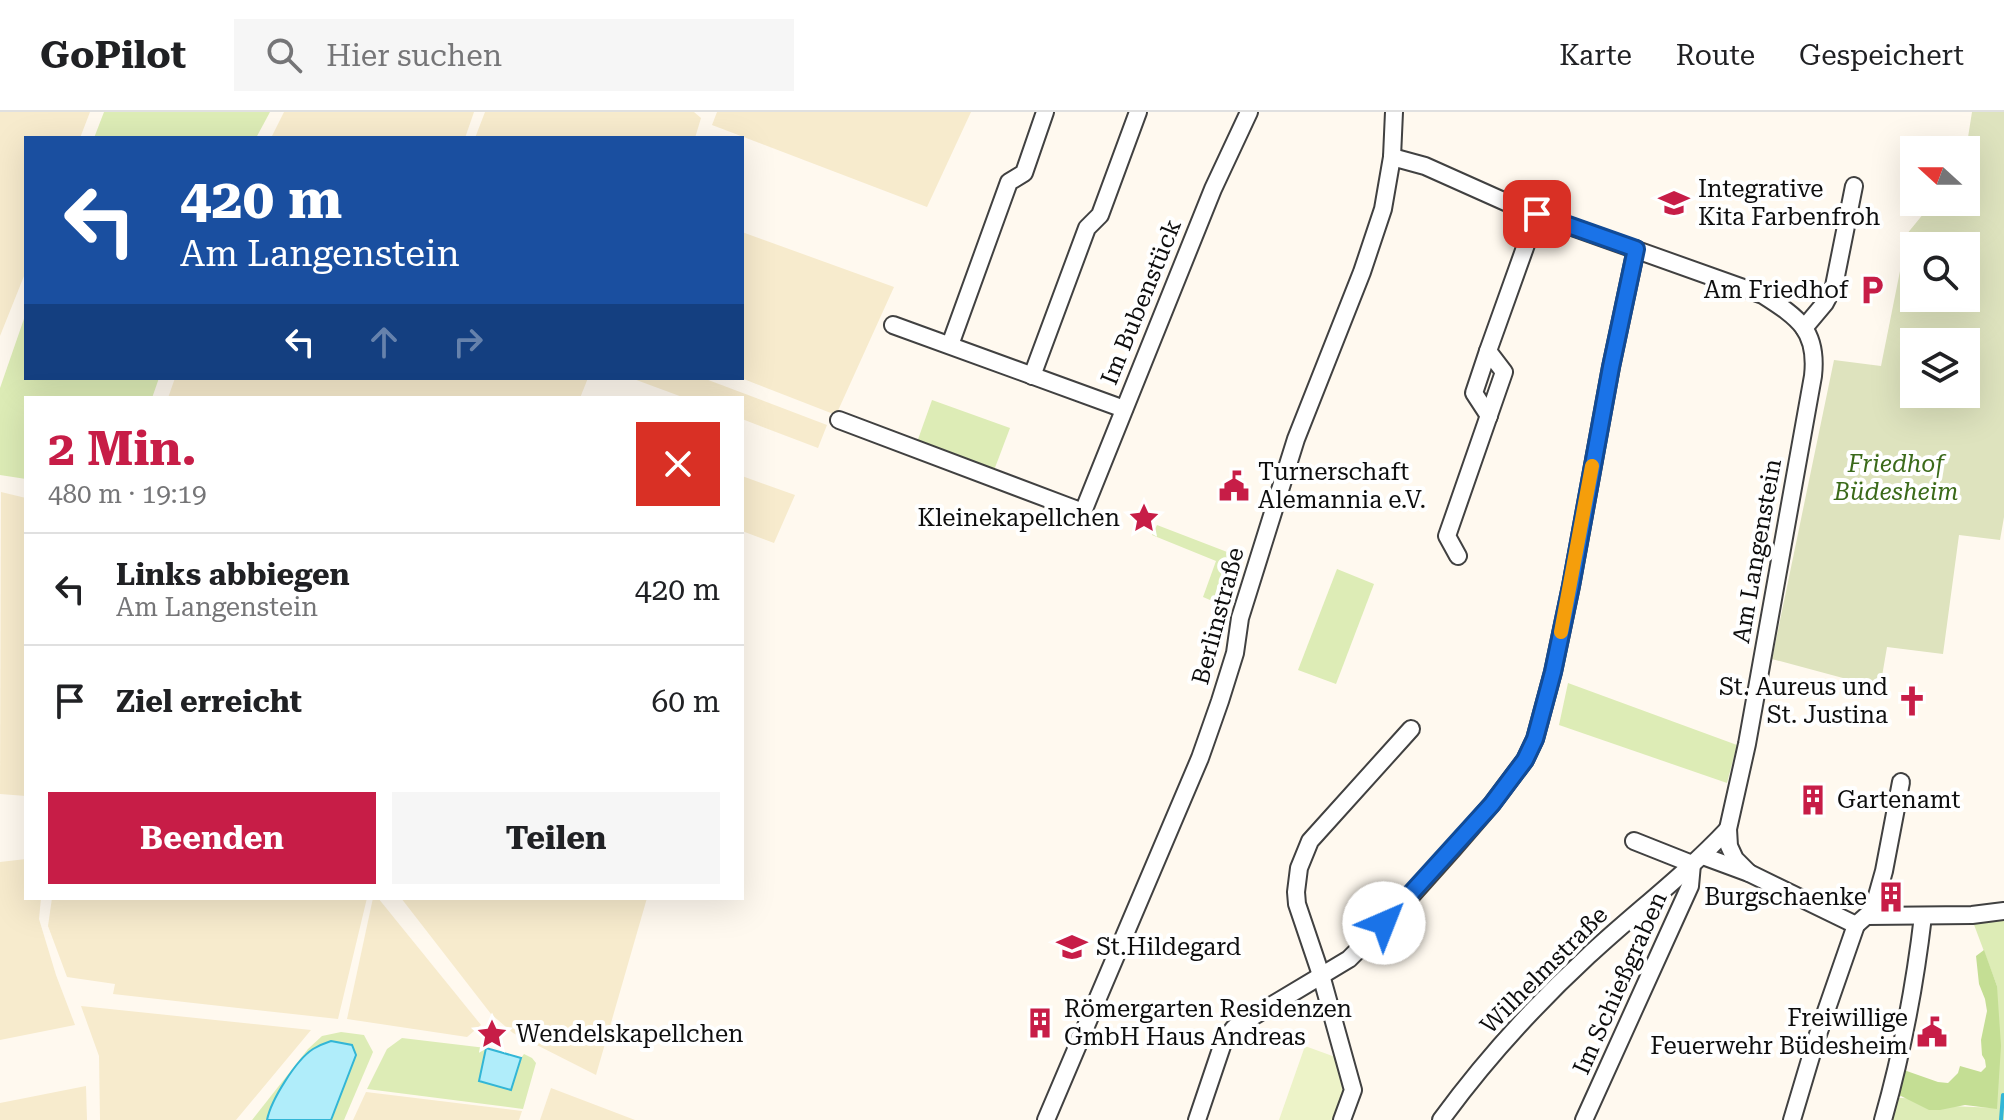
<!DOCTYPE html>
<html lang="de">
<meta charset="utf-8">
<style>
:root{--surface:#fff;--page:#f6f6f6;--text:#202124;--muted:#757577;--line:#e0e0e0;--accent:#c71d47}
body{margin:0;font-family:"Roboto Serif",serif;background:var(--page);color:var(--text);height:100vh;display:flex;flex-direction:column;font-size:30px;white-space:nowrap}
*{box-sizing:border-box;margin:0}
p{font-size:26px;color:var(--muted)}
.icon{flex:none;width:44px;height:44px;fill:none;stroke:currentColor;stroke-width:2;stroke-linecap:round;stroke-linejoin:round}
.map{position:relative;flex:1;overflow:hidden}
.drawer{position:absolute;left:24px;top:284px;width:720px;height:504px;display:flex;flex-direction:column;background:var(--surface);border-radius:0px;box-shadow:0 8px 32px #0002}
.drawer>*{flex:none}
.banner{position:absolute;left:24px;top:24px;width:720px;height:244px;border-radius:0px;box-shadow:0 8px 32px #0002;background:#1a4fa0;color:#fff;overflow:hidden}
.needle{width:52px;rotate:291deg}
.controls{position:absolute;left:1900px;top:24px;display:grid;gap:16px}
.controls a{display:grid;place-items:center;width:80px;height:80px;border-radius:0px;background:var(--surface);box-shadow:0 8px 32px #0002;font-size:40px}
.pin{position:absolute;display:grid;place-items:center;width:68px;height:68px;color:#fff;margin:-34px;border-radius:16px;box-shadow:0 4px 12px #0006}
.me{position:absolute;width:88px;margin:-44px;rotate:44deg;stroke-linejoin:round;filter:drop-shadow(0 0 6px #0008)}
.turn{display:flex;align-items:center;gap:28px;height:168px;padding:0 24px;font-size:36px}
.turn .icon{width:104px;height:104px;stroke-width:2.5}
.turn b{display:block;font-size:56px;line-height:68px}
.lanes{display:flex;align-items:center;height:76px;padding:0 24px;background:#0003;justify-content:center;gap:40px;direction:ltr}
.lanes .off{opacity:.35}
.round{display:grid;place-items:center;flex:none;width:84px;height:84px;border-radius:0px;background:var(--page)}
.overview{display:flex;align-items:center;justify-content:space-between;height:136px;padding:0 24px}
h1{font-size:48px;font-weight:700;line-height:60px;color:var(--accent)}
.primary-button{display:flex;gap:16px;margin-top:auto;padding:16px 24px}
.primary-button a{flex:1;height:92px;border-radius:0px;background:var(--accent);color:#fff;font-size:32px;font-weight:700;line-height:92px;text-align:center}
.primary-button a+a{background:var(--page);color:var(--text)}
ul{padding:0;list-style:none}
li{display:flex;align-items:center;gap:24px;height:112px;padding:0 24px;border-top:2px solid var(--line)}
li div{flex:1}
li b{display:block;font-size:30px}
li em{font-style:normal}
header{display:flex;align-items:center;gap:48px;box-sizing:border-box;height:112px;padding:0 40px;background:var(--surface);border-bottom:2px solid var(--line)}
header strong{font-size:38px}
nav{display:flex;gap:44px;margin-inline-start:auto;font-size:28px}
.search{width:560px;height:72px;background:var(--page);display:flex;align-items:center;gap:20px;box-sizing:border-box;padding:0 28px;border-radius:0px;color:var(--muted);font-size:30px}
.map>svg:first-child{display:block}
.farmland{fill:#f7ebcd}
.green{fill:#ddecb6}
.forest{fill:#c4de94}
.cemetery{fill:#dee3be;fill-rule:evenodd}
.pitch{fill:#edf3c8}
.water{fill:#b0edfa;stroke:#32b6d6;stroke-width:2}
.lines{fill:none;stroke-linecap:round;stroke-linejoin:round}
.stream{stroke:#32b6d6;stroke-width:4}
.minor-casing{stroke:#414141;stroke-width:20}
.minor{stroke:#fff;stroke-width:16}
.route-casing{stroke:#114b97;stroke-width:20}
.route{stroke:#1a73e8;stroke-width:14}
.slow{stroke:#f59e0b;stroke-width:14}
.labels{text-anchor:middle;stroke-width:8;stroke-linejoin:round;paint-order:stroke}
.poi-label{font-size:24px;fill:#0e0e0e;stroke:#fff;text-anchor:start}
.street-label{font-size:24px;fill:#0e0e0e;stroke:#fff}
.park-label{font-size:24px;font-style:italic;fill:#3b6a1a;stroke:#fff}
</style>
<header>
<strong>GoPilot</strong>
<div class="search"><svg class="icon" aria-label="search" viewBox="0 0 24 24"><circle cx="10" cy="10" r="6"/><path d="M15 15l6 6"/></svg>Hier suchen</div>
<nav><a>Karte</a><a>Route</a><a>Gespeichert</a></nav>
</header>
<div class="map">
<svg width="2004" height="1008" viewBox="0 0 2004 1008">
<rect width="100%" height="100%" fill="#fff9ef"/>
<g class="farmland">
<polygon points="0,0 90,0 80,26 26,26 26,159 0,224"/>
<polygon points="284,0 474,0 465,26 271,26"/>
<polygon points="485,0 694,0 701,6 695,26 475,26"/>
<polygon points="717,0 971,0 927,95 712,13"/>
<polygon points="742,120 894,175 836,303 741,266"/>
<polygon points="175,266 588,266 580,286 168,286"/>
<polygon points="631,266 703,266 827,313 818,336 742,307 742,286 685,286"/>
<polygon points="742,364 795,383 774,431 742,419"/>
<polygon points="1,380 26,386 26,684 0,682"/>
<polygon points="26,747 26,786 41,786 39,807 56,863 75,913 0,928 0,750"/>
<polygon points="52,786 367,786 338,907 113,882 115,872 67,865 48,814"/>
<polygon points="373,786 378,786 481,913 467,925 347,907"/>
<polygon points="401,786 647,786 596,963 513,921 491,902"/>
<polygon points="81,894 311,918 236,1008 100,1008 99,944"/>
<polygon points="86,974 87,1008 0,1008 0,991"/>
<polygon points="551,976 635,1008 540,1008"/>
<polygon points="366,980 522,999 519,1008 353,1008"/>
</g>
<g class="green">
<polygon points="104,0 270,0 256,26 94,26"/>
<polygon points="26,201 26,266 159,266 152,286 26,286 26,367 0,363 0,276"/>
<polygon points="932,288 1010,316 993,361 916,333"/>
<polygon points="1157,413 1235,443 1224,494 1203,485 1216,449 1152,423"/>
<polygon points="1337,457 1374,472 1336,572 1298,558"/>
<polygon points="1568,571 1737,633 1727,671 1559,613"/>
<path d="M2004,804V1008H1886L1893,987C1905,983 1936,992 1951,994C1966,995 1982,995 1997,996V874L1973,810Z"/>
<polygon points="341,920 364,923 373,940 344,1008 252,1008 308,937 322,924"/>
<polygon points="402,926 486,936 479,969 511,978 521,946 524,942 532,946 536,951 523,997 367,977 387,937"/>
</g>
<polygon class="forest" points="1984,838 1997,874 2001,934 1997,997 1965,993 1940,998 1929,998 1901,984 1893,987 1901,957 1938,970 1948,971 1958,961 1960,954 1981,960 1986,955 1985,948 1982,943 1981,928 1987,899 1985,887 1979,872 1976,844"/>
<path class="cemetery" d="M1972,0H2004V405L2000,428L1959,423L1943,542L1887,535L1880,576L1772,547L1834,248L1881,254L1901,154L1902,128L1933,90H1966V38ZM1914,134H1966V186H1914ZM1914,230H1966V282H1914Z"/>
<polygon class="pitch" points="1305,934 1338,946 1346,977 1334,1008 1279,1008"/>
<g class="water">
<path d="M331,929L352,933L356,943L331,1008H267C271,988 296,948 313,937C318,934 325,931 331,929Z"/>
<polygon points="486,936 521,946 511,978 479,969"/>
</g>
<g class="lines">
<polyline class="stream" points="2001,1008 2003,983"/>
<g class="minor-casing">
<g id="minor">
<path d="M1392,45L1425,54L1519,96L1763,183C1799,206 1818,219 1813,264L1747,632L1728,717L1729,734L1735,747L1749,761"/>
<polyline points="893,213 1124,297"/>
<polyline points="1804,216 1825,191 1834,174 1854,74"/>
<polyline points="950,233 1009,70 1024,61 1045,0"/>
<polyline points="1488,239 1474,281 1489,304"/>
<polyline points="1032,264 1087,116 1100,103 1138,0"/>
<polyline points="839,308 1083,400 1213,77 1249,0"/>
<polyline points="1458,444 1447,424 1504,260 1488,239 1537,102"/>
<polyline points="1703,744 1749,761 1856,813"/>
<polyline points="1867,804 1972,803 2004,799"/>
<polyline points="1856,813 1873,798 1884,759 1901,670"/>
<polyline points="1046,1008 1200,646 1220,589 1235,541 1240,506 1296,327 1362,160 1383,97 1392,45 1394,0"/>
<polyline points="1197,1008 1223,931 1234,916 1349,847 1402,794 1453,737 1492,692 1525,648 1535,627 1553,560 1571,474 1611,255 1636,137"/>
<polyline points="1342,1008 1353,978 1321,863 1297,792 1296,780 1299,756 1310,729 1411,617"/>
<path d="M1441,1008C1484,949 1534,894 1588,844C1634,801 1685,763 1728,717"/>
<polyline points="1584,1008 1690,774 1692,752 1634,729"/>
<polyline points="1792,1008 1815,931 1856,813"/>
<path d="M1883,1008C1902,941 1915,873 1923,804"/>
</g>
</g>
<use href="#minor" class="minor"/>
</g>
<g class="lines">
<g class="route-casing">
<polyline id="route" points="1384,811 1492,692 1525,648 1535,627 1553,560 1571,474 1611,255 1636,137 1537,102"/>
</g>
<use href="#route" class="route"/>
<polyline class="slow" points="1561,520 1592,354"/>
</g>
<defs>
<g id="school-bare" transform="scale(2.4)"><path d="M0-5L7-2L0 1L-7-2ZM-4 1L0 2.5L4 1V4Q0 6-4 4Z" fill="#c71d47" stroke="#fff" stroke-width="2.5" paint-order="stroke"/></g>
<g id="parking-bare" transform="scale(2.4)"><path d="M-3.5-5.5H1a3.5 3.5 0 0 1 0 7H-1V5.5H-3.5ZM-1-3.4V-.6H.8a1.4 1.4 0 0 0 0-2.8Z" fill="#c71d47" stroke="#fff" stroke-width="2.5" paint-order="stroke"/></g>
<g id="civic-bare" transform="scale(2.4)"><path d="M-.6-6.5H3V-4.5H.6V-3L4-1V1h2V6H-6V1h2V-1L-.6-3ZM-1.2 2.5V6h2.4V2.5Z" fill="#c71d47" stroke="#fff" stroke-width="2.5" paint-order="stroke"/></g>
<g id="sight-bare" transform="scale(2.4)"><path d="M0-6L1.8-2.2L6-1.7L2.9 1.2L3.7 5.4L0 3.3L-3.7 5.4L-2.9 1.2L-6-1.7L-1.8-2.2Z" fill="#c71d47" stroke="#fff" stroke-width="2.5" paint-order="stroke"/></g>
<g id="church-bare" transform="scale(2.4)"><path d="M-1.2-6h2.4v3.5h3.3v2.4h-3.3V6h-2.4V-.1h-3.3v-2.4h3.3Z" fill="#c71d47" stroke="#fff" stroke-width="2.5" paint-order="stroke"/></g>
<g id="building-bare" transform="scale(2.4)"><path d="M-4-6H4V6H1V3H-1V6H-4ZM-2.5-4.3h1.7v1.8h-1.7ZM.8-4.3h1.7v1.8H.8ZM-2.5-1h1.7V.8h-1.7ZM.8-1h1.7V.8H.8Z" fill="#c71d47" stroke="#fff" stroke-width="2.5" paint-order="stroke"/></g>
</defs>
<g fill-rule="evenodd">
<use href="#school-bare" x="1674" y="91"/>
<use href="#parking-bare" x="1872" y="178"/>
<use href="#civic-bare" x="1234" y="374"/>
<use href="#sight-bare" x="1144" y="406"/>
<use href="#church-bare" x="1912" y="589"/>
<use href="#building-bare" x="1813" y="688"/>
<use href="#building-bare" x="1891" y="785"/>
<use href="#school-bare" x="1072" y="835"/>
<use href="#building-bare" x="1040" y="911"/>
<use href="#civic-bare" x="1932" y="920"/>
<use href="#sight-bare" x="492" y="922"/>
</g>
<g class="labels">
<g class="poi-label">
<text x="1698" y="85">Integrative<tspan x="1698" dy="28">Kita Farbenfroh</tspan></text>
<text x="1848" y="186" text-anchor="end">Am Friedhof</text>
<text x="1258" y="368">Turnerschaft<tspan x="1258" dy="28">Alemannia e.V.</tspan></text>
<text x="1120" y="414" text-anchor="end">Kleinekapellchen</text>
<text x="1888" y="583" text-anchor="end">St. Aureus und<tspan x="1888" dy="28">St. Justina</tspan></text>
<text x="1837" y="696">Gartenamt</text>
<text x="1867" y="793" text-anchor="end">Burgschaenke</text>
<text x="1096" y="843">St.Hildegard</text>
<text x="1064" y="905">Römergarten Residenzen<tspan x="1064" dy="28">GmbH Haus Andreas</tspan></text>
<text x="1908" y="914" text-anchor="end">Freiwillige<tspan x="1908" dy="28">Feuerwehr Büdesheim</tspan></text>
<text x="516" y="930">Wendelskapellchen</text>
</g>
<g class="street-label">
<text transform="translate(1141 190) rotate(-68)" y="8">Im Bubenstück</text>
<text transform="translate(1757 439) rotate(-80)" y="8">Am Langenstein</text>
<text transform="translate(1218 504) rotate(-75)" y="8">Berlinstraße</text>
<text transform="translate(1544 858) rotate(-45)" y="8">Wilhelmstraße</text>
<text transform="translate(1620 871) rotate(-66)" y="8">Im Schießgraben</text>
</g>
<g class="park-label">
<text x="1896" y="360">Friedhof<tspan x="1896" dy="28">Büdesheim</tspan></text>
</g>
</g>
</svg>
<div class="controls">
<a><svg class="needle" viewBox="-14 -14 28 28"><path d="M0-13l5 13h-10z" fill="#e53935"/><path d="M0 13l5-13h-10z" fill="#757577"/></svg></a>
<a><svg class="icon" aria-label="search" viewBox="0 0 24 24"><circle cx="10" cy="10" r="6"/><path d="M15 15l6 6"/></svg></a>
<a><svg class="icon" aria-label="layers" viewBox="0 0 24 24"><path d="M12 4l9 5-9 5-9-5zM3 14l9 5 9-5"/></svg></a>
</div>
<div class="pin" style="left:1537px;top:102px;background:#d93025"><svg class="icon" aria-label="arrive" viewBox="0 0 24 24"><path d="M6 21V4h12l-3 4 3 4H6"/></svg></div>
<svg class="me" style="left:1384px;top:811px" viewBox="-20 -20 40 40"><circle r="19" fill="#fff"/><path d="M0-13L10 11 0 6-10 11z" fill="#1a73e8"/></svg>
<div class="banner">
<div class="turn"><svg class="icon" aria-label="left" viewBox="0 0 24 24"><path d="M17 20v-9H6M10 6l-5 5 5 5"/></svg><div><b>420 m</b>Am Langenstein</div></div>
<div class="lanes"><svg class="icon" aria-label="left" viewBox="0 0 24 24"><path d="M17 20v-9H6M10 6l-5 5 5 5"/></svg><svg class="icon off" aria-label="ahead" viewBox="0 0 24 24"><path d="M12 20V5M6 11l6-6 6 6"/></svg><svg class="icon off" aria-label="right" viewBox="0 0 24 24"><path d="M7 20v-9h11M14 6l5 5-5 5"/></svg></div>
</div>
<section class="drawer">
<div class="overview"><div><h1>2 Min.</h1><p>480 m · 19:19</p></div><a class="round" style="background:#d93025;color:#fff"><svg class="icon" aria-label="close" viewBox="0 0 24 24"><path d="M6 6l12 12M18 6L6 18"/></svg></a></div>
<ul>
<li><svg class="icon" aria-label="left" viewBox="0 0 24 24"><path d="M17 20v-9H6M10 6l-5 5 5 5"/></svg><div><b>Links abbiegen</b><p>Am Langenstein</p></div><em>420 m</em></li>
<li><svg class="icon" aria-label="arrive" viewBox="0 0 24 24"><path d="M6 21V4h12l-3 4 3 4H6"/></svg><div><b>Ziel erreicht</b></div><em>60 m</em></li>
</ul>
<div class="primary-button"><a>Beenden</a><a>Teilen</a></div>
</section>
</div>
